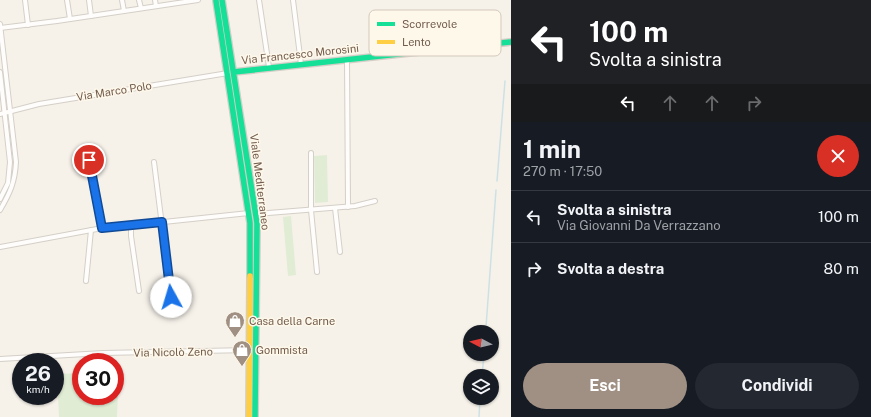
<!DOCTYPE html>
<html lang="it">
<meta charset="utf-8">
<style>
:root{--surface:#171b24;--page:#242831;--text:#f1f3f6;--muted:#9ea1a6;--line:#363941;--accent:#a09083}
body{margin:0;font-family:"Public Sans",sans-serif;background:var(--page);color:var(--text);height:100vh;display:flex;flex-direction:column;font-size:15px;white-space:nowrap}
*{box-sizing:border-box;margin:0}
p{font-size:13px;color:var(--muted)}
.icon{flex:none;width:22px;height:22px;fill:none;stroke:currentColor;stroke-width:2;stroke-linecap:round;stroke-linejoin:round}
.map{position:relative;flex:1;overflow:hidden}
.panel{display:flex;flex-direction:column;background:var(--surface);width:360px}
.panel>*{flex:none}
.top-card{background:#202124;color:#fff;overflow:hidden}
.needle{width:26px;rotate:277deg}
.tools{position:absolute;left:463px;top:325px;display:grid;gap:8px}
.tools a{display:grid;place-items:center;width:36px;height:36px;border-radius:50%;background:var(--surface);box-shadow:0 1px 3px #0004;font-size:20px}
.speed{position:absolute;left:12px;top:353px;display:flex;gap:8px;font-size:20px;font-weight:700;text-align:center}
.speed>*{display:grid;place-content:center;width:52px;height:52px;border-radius:50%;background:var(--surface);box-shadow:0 1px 3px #0004;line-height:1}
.speed small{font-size:10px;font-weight:400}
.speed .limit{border:6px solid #d22;background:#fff;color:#111}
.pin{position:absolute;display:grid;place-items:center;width:34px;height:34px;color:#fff;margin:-17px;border:2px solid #fff;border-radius:50%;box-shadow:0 1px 4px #0007}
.me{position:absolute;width:44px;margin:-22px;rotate:354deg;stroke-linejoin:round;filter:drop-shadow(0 0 3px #0008)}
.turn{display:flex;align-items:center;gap:14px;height:84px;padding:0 12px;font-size:18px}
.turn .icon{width:52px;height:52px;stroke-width:2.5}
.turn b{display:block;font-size:28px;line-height:34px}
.lanes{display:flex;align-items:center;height:38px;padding:0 12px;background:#0003;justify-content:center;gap:20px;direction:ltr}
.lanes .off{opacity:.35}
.round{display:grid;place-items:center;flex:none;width:42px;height:42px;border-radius:21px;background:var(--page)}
.head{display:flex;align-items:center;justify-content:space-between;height:68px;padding:0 12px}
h1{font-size:24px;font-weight:700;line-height:30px}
.button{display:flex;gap:8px;margin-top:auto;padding:8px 12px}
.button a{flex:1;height:46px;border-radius:24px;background:var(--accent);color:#fff;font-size:16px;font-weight:700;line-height:46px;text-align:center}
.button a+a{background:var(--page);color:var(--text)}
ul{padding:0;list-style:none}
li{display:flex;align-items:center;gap:12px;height:52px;padding:0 12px;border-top:1px solid var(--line)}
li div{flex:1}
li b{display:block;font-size:15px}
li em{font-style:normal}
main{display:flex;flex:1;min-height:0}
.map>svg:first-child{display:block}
.green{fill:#e1ecd5}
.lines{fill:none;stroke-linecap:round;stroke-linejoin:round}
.stream{stroke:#cde1e5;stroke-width:1.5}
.street-casing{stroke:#d4cfc7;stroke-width:6}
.fast-casing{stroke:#d4cec6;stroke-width:8}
.slow-casing{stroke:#d4cec6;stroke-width:8}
.street{stroke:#fefdfc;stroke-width:4}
.fast{stroke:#16e098;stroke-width:5.5}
.slow{stroke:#ffcf43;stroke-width:5.5}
.route-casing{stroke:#114b97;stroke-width:10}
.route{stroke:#1a73e8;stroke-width:7}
.labels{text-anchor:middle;stroke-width:3;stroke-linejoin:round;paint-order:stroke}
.street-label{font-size:11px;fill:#725c4c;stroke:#fef8eb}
.poi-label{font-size:11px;fill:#725c4c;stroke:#fef8eb;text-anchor:start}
.key{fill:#fef8eb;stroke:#d4c9bb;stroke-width:1}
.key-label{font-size:11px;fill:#725c4c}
</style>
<main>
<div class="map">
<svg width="511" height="417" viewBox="0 0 511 417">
<rect width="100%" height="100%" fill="#f6f2ea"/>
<g class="green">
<polygon points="327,155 328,202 315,203 314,156"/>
<polygon points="291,216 296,275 288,276 283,217"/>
<polygon points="115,371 119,371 117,417 59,417 57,374 81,373 81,396 115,396"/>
</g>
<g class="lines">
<g class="stream">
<polyline points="497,181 505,81"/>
<polyline points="486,327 496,190"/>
<polyline points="482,376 484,354"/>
<polyline points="479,417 480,398"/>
</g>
<g class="street-casing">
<g id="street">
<polyline points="25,0 28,25"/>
<polyline points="67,0 70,19"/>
<polyline points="89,0 91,16"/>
<polyline points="122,0 124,11"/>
<polyline points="139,0 141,8"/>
<polyline points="155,0 156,6"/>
<polyline points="259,0 269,67"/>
<polyline points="293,0 301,64"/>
<path d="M0,24L16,162C15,182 10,193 0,210"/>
<polyline points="0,28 57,21 198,0"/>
<polyline points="347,59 348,207"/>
<polyline points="0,72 10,162 8,183 0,199"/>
<polyline points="0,114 39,104 228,73"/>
<polyline points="311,153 311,210 317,272"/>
<polyline points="89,160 102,228"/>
<polyline points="154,162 171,297"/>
<polyline points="335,208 340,252"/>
<polyline points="256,214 355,206 375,201"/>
<polyline points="131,225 131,236 139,291"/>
<polyline points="0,247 97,229 249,213"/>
<polyline points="86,281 91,230"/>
<polyline points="0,359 103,353 250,350"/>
</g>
</g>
<g class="fast-casing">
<g id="fast">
<polyline points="222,0 257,223 255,417"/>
<polyline points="216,1 250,223 250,276"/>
<polyline points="234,72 511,42"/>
</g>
</g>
<g class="slow-casing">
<polyline id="slow" points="249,417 250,276"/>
</g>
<use href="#street" class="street"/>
<use href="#fast" class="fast"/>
<use href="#slow" class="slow"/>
</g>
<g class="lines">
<g class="route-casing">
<polyline id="route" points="89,160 102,228 162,222 171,297"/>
</g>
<use href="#route" class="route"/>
</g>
<defs>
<g id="shop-pin" transform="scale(1)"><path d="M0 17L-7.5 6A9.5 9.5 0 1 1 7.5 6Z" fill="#a09083" stroke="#fef8eb"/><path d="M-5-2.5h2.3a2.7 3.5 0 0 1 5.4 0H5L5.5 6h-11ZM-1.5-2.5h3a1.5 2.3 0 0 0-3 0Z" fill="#fff"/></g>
</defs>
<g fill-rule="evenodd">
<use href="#shop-pin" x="235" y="321"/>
<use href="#shop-pin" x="242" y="350"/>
</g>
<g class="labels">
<g class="street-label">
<text transform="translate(300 54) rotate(-6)" y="4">Via Francesco Morosini</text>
<text transform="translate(114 91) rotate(-9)" y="4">Via Marco Polo</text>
<text transform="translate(260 182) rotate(83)" y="4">Viale Mediterraneo</text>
<text transform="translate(173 352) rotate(-1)" y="4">Via Nicolò Zeno</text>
</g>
<g class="poi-label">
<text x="249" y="325">Casa della Carne</text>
<text x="256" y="354">Gommista</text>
</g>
</g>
<rect x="369" y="10" width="132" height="46" rx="6" class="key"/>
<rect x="377" y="22" width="18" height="4" fill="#16e098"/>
<rect x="377" y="40" width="18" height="4" fill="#ffcf43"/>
<g class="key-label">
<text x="402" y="28">Scorrevole</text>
<text x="402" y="46">Lento</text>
</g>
</svg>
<div class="tools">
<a><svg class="needle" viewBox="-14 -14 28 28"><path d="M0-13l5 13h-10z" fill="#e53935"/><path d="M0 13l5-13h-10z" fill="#9ea1a6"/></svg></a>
<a><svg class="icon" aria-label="layers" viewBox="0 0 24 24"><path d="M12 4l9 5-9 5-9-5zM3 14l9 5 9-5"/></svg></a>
</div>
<div class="speed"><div>26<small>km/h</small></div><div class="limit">30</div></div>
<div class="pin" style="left:89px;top:160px;background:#d93025"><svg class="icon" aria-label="arrive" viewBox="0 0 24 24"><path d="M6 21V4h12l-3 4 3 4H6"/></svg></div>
<svg class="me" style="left:171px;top:297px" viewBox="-20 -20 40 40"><circle r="19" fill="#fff"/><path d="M0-13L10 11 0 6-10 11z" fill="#1a73e8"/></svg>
</div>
<section class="panel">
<div class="top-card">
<div class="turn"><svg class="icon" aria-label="left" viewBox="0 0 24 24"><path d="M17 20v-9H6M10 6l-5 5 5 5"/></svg><div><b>100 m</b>Svolta a sinistra</div></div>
<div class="lanes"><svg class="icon" aria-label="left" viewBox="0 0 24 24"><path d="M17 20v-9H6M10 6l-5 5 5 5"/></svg><svg class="icon off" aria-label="ahead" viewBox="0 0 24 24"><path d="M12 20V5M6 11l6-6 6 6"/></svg><svg class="icon off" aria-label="ahead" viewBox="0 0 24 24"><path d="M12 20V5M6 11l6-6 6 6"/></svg><svg class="icon off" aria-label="right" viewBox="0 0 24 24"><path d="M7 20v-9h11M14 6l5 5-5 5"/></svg></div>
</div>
<div class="head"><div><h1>1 min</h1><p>270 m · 17:50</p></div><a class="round" style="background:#d93025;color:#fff"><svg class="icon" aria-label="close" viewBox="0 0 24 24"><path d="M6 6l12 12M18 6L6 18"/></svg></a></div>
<ul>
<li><svg class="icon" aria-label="left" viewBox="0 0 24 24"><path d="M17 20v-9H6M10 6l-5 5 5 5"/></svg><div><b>Svolta a sinistra</b><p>Via Giovanni Da Verrazzano</p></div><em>100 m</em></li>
<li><svg class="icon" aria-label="right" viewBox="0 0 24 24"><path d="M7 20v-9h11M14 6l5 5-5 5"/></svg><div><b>Svolta a destra</b></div><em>80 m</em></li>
</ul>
<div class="button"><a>Esci</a><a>Condividi</a></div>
</section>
</main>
